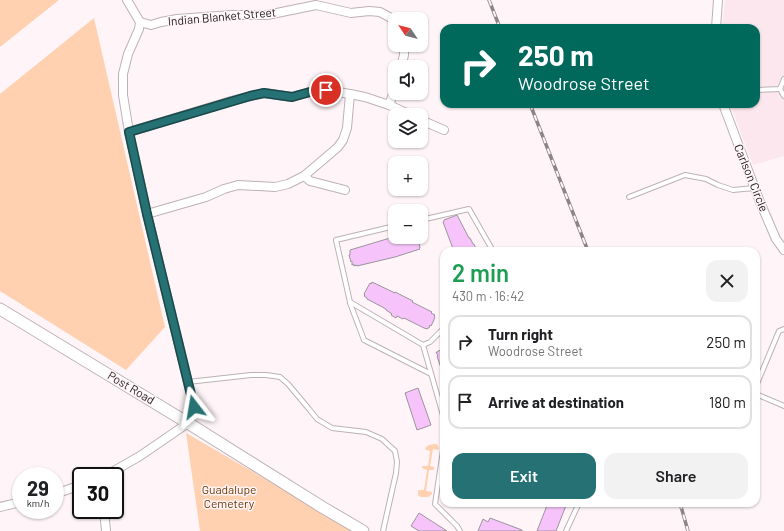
<!DOCTYPE html>
<meta charset="utf-8">
<style>
:root{--surface:#fff;--page:#f2f2f2;--text:#202124;--muted:#757577;--line:#e0e0e0;--accent:#267173}
body{margin:0;font-family:Barlow,sans-serif;background:var(--page);color:var(--text);height:100vh;display:flex;flex-direction:column;font-size:15px;white-space:nowrap}
*{box-sizing:border-box;margin:0}
p{font-size:13px;color:var(--muted)}
.icon{flex:none;width:22px;height:22px;fill:none;stroke:currentColor;stroke-width:2;stroke-linecap:round;stroke-linejoin:round}
.map{position:relative;flex:1;overflow:hidden}
.details{position:absolute;left:440px;top:247px;width:320px;height:260px;display:flex;flex-direction:column;background:var(--surface);border-radius:12px;box-shadow:0 1px 3px #0004}
.details>*{flex:none}
.guide{position:absolute;left:440px;top:24px;width:320px;height:84px;border-radius:12px;box-shadow:0 1px 3px #0004;background:#00695c;color:#fff;overflow:hidden}
.needle{width:26px;rotate:305deg}
.fabs{position:absolute;left:388px;top:12px;display:grid;gap:8px}
.fabs a{display:grid;place-items:center;width:40px;height:40px;border-radius:8px;background:var(--surface);box-shadow:0 1px 3px #0004;font-size:20px}
.speed{position:absolute;left:12px;top:467px;display:flex;gap:8px;font-size:20px;font-weight:700;text-align:center}
.speed>*{display:grid;place-content:center;width:52px;height:52px;border-radius:50%;background:var(--surface);box-shadow:0 1px 3px #0004;line-height:1}
.speed small{font-size:10px;font-weight:400}
.speed .limit{border:2px solid #111;border-radius:6px;background:#fff;color:#111}
.pin{position:absolute;display:grid;place-items:center;width:34px;height:34px;color:#fff;margin:-17px;border:2px solid #fff;border-radius:50%;box-shadow:0 1px 4px #0007}
.me{position:absolute;width:44px;margin:-22px;rotate:346deg;stroke-linejoin:round;filter:drop-shadow(0 0 3px #0008)}
.turn{display:flex;align-items:center;gap:14px;height:84px;padding:0 12px;font-size:18px}
.turn .icon{width:52px;height:52px;stroke-width:2.5}
.turn b{display:block;font-size:28px;line-height:34px}
.round{display:grid;place-items:center;flex:none;width:42px;height:42px;border-radius:12px;background:var(--page)}
.summary{display:flex;align-items:center;justify-content:space-between;height:68px;padding:0 12px}
h1{font-size:24px;font-weight:600;line-height:30px;color:#1e9e55}
.button{display:flex;gap:8px;margin-top:auto;padding:8px 12px}
.button a{flex:1;height:46px;border-radius:12px;background:var(--accent);color:#fff;font-size:16px;font-weight:600;line-height:46px;text-align:center}
.button a+a{background:var(--page);color:var(--text)}
ul{padding:0;list-style:none}
li{display:flex;align-items:center;gap:12px;height:54px;margin:0 8px 6px;padding:0 4px;border:2px solid var(--line);border-radius:12px}
li div{flex:1}
li b{display:block;font-size:15px}
li em{font-style:normal}
.map>svg:first-child{display:block}
.built{fill:#fce7ee}
.green{fill:#ffd1b0}
.building{fill:#f6c4fb;stroke:#9b949c}
.lines{fill:none;stroke-linecap:round;stroke-linejoin:round}
.lane-casing{stroke:#bdb1b5;stroke-width:6}
.street-casing{stroke:#bdb1b5;stroke-width:10}
.secondary-casing{stroke:#bdb1b5;stroke-width:13}
.lane{stroke:#fff;stroke-width:4}
.street{stroke:#fff;stroke-width:8}
.secondary{stroke:#fff;stroke-width:11}
.rail-casing{stroke:#8c8587;stroke-width:3.5}
.rail{stroke:#fff5f8;stroke-width:2;stroke-dasharray:6;stroke-linecap:butt}
.route-casing{stroke:#19494b;stroke-width:10}
.route{stroke:#267173;stroke-width:7}
.labels{text-anchor:middle;stroke-width:3;stroke-linejoin:round;paint-order:stroke}
.street-label{font-size:12px;fill:#201c1d;stroke:#fff5f8}
.park-label{font-size:12px;fill:#6e3800;stroke:#fff5f8}
</style>
<div class="map">
<svg width="784" height="531" viewBox="0 0 784 531">
<rect width="100%" height="100%" fill="#fff5f8"/>
<polygon class="built" points="725,0 784,0 784,156 753,165 730,104 756,104 756,28 722,28"/>
<g class="green">
<polygon points="0,0 59,0 0,47"/>
<polygon points="94,18 165,327 126,370 0,291 0,94"/>
<polygon points="186,433 355,531 200,531"/>
<polygon points="434,444 437,444 439,448 438,450 433,449 430,466 434,467 434,470 429,470 426,491 432,492 432,494 428,497 421,497 418,495 418,491 419,490 424,490 427,470 422,468 422,466 428,466 430,451 426,450 425,448 429,445"/>
</g>
<g class="building">
<polygon points="457,215 469,238 470,238 473,244 474,244 476,249 472,251 454,251 452,246 443,222 444,221 444,220"/>
<polygon points="400,237 418,237 420,248 419,248 420,249 395,257 357,266 357,265 354,266 354,264 352,265 352,261 351,262 349,255 350,255 350,250 390,238 390,240"/>
<polygon points="372,282 395,293 395,292 413,301 412,302 432,312 431,313 435,315 434,316 435,317 434,319 434,320 431,326 430,325 429,328 428,328 427,329 424,328 404,318 403,319 397,316 396,318 391,315 392,314 386,310 386,309 367,299 367,298 364,296 365,295 364,294 370,283 371,284"/>
<polygon points="444,349 444,374 443,374 437,356 438,356 436,352 438,352 438,351"/>
<polygon points="418,388 431,425 417,430 405,393"/>
<polygon points="548,503 567,503 556,531 537,531"/>
<polygon points="419,513 447,531 419,531 411,526"/>
<polygon points="490,518 522,530 522,531 478,531 483,519 488,522"/>
</g>
<g class="lines">
<g class="lane-casing">
<g id="lane">
<polyline points="780,89 784,96"/>
<polyline points="756,90 780,89 784,79"/>
<polyline points="629,197 685,175 706,179 718,185 733,190 754,188"/>
<polyline points="421,220 469,209 493,251"/>
<polyline points="395,226 336,240 350,302 423,345 444,419"/>
<polyline points="350,303 364,340 431,374"/>
<polyline points="423,345 430,342 444,328"/>
<polyline points="188,382 251,375 266,375 280,377 288,384 309,409 317,419 332,428 366,432 382,439 395,451 397,462 396,473 383,531"/>
<polyline points="756,386 779,331 784,329"/>
<polyline points="756,394 784,406"/>
<polyline points="444,444 435,504 457,526 460,531"/>
<polyline points="566,531 579,503"/>
</g>
</g>
<g class="street-casing">
<g id="street">
<polyline points="140,22 151,25 161,22 177,19 232,15 267,15 316,5 351,13 369,11 380,12 391,18 395,23"/>
<polyline points="716,28 718,0"/>
<polyline points="401,67 404,55 404,45"/>
<polyline points="723,104 760,202 776,239 784,250"/>
<polyline points="389,105 395,89"/>
<polyline points="421,120 444,130"/>
<polyline points="129,132 231,101 264,93 292,97 310,92 326,90 350,94 365,97 389,105 411,115"/>
<polyline points="304,176 310,181 345,190"/>
<polyline points="147,214 206,197 224,189 238,185 275,187 288,184 304,176 338,147 343,140 347,128 350,94"/>
<polyline points="105,476 140,456 188,423 194,407 147,214 129,132 123,95 123,74 128,54 139,29 140,22 127,0"/>
<polyline points="55,494 81,485"/>
<polyline points="0,507 21,502"/>
<polyline points="104,510 106,531"/>
</g>
</g>
<g class="secondary-casing">
<polyline id="secondary" points="0,309 188,423 322,507 363,531"/>
</g>
<use href="#lane" class="lane"/>
<use href="#street" class="street"/>
<use href="#secondary" class="secondary"/>
<g class="rail-casing">
<g id="rail">
<polyline points="489,0 500,28"/>
<polyline points="530,104 588,251"/>
<polyline points="680,503 688,531"/>
</g>
</g>
<use href="#rail" class="rail"/>
</g>
<g class="lines">
<g class="route-casing">
<polyline id="route" points="194,407 147,214 129,132 250,96 264,93 292,97 310,92 326,90"/>
</g>
<use href="#route" class="route"/>
</g>
<g class="labels">
<g class="street-label">
<text transform="translate(222 17) rotate(-5)" y="4">Indian Blanket Street</text>
<text transform="translate(751 178) rotate(68)" y="4">Carlson Circle</text>
<text transform="translate(131 388) rotate(31)" y="4">Post Road</text>
</g>
<g class="park-label">
<text x="229" y="494">Guadalupe<tspan x="229" dy="14">Cemetery</tspan></text>
</g>
</g>
</svg>
<div class="fabs">
<a><svg class="needle" viewBox="-14 -14 28 28"><path d="M0-13l5 13h-10z" fill="#e53935"/><path d="M0 13l5-13h-10z" fill="#757577"/></svg></a>
<a><svg class="icon" aria-label="sound" viewBox="0 0 24 24"><path d="M4 9h4l5-4v14l-5-4H4zM17 9q2 3 0 6"/></svg></a>
<a><svg class="icon" aria-label="layers" viewBox="0 0 24 24"><path d="M12 4l9 5-9 5-9-5zM3 14l9 5 9-5"/></svg></a>
<a>+</a>
<a>−</a>
</div>
<div class="speed"><div>29<small>km/h</small></div><div class="limit">30</div></div>
<div class="pin" style="left:326px;top:90px;background:#d93025"><svg class="icon" aria-label="arrive" viewBox="0 0 24 24"><path d="M6 21V4h12l-3 4 3 4H6"/></svg></div>
<svg class="me" style="left:194px;top:407px" viewBox="-20 -20 40 40"><path d="M0-17L14 15 0 8-14 15z" fill="#267173" stroke="#fff" stroke-width="4"/></svg>
<div class="guide">
<div class="turn"><svg class="icon" aria-label="right" viewBox="0 0 24 24"><path d="M7 20v-9h11M14 6l5 5-5 5"/></svg><div><b>250 m</b>Woodrose Street</div></div>
</div>
<section class="details">
<div class="summary"><div><h1>2 min</h1><p>430 m · 16:42</p></div><a class="round"><svg class="icon" aria-label="close" viewBox="0 0 24 24"><path d="M6 6l12 12M18 6L6 18"/></svg></a></div>
<ul>
<li><svg class="icon" aria-label="right" viewBox="0 0 24 24"><path d="M7 20v-9h11M14 6l5 5-5 5"/></svg><div><b>Turn right</b><p>Woodrose Street</p></div><em>250 m</em></li>
<li><svg class="icon" aria-label="arrive" viewBox="0 0 24 24"><path d="M6 21V4h12l-3 4 3 4H6"/></svg><div><b>Arrive at destination</b></div><em>180 m</em></li>
</ul>
<div class="button"><a>Exit</a><a>Share</a></div>
</section>
</div>
